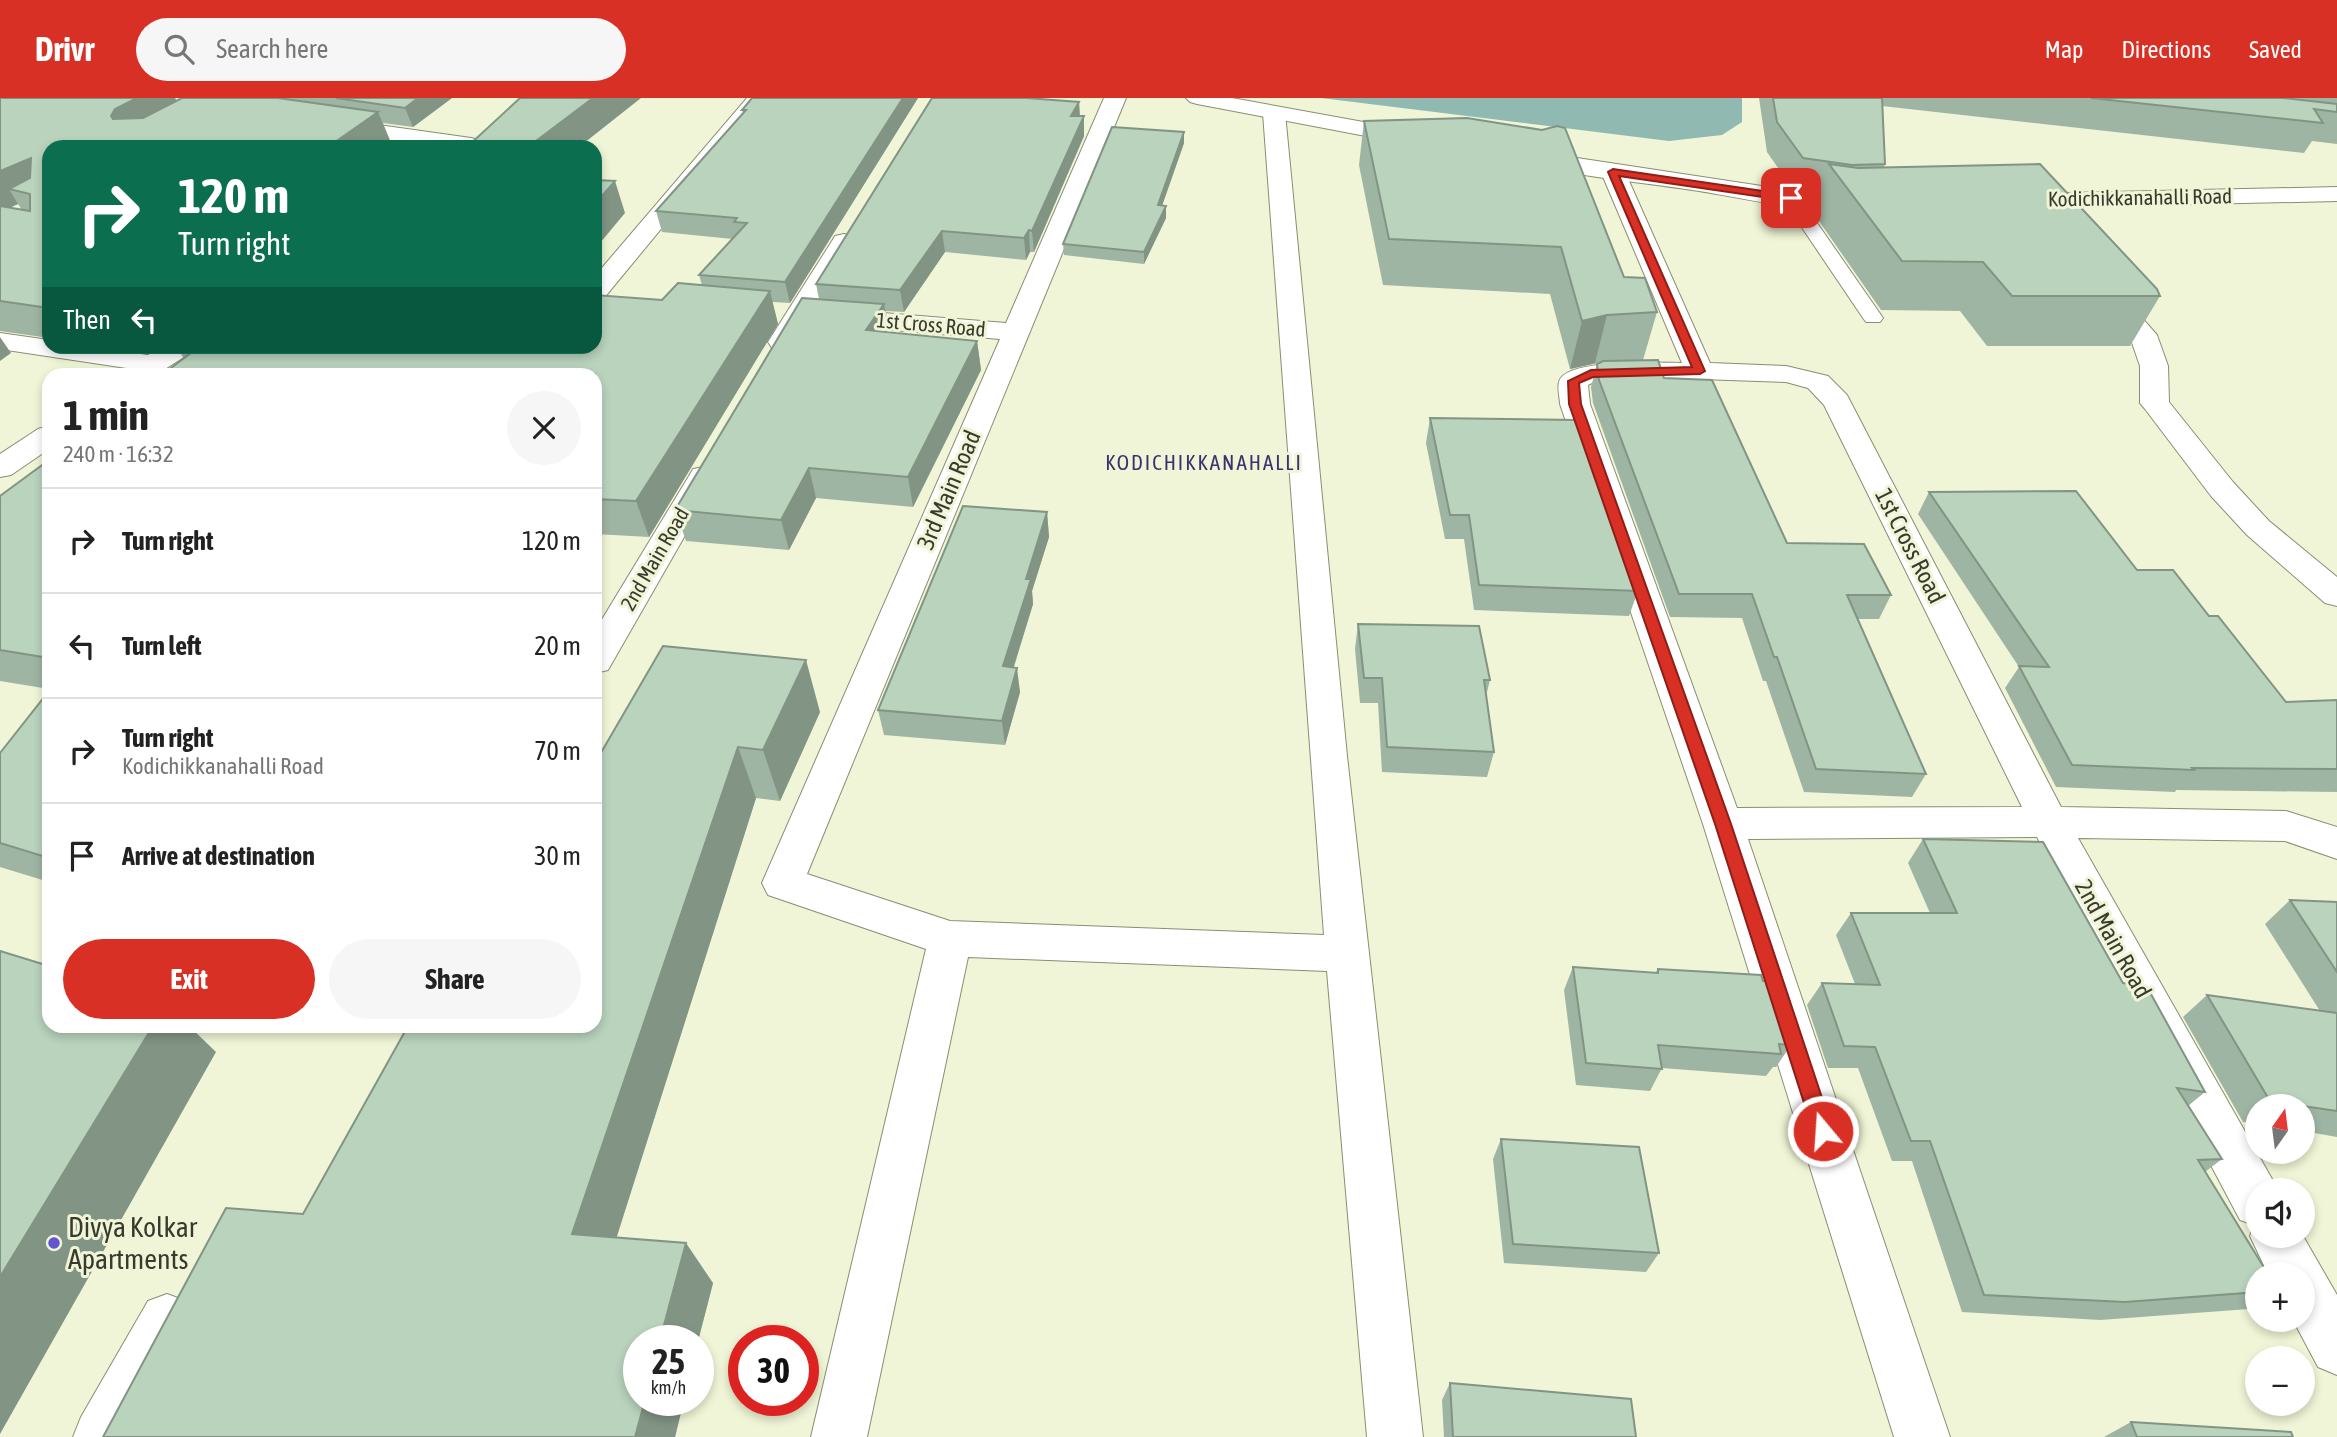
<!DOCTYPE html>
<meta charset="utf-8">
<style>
:root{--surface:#fff;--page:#f6f6f6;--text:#222;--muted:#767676;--line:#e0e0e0;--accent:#d93025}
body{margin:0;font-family:"Asap Condensed",sans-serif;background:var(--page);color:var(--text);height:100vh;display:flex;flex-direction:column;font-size:26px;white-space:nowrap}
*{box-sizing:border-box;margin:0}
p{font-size:23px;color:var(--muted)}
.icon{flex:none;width:38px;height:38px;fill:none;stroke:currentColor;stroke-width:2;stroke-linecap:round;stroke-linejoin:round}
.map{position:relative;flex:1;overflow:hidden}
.panel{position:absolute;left:42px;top:270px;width:560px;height:665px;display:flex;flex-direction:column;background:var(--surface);border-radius:21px;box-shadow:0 4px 10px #0003}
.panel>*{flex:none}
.hud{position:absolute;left:42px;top:42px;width:560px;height:214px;border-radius:21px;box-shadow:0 4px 10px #0003;background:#0b6e4f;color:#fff;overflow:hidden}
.needle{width:46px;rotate:14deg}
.tools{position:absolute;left:2245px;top:996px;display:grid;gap:14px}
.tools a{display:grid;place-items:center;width:70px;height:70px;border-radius:50%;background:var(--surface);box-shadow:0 4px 10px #0003;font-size:35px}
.speed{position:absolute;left:623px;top:1227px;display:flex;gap:14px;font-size:35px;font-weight:700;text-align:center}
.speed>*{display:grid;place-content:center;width:91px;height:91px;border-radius:50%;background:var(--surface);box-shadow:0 4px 10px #0003;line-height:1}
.speed small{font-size:18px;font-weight:400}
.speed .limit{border:10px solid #d22;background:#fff;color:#111}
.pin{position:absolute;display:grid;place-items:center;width:60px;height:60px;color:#fff;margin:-30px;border-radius:14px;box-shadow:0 4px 10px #0006}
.me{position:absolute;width:77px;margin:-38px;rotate:342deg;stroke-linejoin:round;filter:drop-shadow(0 0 5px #0008)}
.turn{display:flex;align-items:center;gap:24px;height:147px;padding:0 21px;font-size:32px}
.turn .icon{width:91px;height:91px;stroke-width:2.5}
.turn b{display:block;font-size:49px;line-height:60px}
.then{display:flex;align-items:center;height:66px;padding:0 21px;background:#0003;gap:14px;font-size:26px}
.round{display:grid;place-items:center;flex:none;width:74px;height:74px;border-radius:37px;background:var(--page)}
.summary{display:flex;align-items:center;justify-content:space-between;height:119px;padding:0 21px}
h1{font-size:42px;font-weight:700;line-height:52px}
.action{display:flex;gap:14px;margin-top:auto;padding:14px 21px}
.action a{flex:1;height:80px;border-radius:42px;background:var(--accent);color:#fff;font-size:28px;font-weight:700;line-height:80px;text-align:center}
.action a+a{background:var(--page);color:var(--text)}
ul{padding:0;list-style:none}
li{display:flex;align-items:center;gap:21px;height:105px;padding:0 21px;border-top:2px solid var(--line)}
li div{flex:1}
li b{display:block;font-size:26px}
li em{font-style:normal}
header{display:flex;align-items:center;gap:42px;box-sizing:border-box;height:98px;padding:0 35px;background:var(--accent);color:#fff}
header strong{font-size:33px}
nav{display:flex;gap:38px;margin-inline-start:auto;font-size:24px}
.search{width:490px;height:63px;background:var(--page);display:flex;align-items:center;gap:18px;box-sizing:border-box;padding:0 24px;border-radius:38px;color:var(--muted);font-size:26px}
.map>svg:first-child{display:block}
.water{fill:#90b9b2}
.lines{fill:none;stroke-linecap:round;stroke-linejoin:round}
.lane-casing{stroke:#898e72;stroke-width:2}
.street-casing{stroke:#898e72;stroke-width:2}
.secondary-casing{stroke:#898e72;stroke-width:2}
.lane{fill:#fff;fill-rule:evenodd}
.street{fill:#fff;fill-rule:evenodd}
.secondary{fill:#fff;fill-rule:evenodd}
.wall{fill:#9fb5a3;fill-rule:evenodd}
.shaded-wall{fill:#829484}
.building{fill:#b9d3bd;stroke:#829484;stroke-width:2}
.route{fill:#d93025;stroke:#8d1f18;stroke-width:2}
.poi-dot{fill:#6454cd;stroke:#eff5d6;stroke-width:2.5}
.labels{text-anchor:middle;stroke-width:6;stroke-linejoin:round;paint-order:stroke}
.far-street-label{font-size:21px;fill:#383a2e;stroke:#eff5d6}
.far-neighbourhood-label{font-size:21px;letter-spacing:2px;fill:#38326e;stroke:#eff5d6}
.street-label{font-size:24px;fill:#383a2e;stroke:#eff5d6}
.near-poi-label{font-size:28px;fill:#383a2e;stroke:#eff5d6;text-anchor:start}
</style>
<header>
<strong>Drivr</strong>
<div class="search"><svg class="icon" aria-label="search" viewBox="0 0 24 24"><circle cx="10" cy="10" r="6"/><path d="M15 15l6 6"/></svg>Search here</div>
<nav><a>Map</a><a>Directions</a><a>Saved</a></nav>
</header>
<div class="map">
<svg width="2337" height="1339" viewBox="0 0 2337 1339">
<rect width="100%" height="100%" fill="#eff5d6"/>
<polygon class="water" points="1321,0 1742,0 1742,24 1722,37 1669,43"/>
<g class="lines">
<g class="lane-casing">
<polygon id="lane" points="1791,94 1797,96 1883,220 1880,224 1866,224 1863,220 1782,100"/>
</g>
<g class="street-casing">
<g id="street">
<polygon points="747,0 769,0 604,200 595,202 595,178"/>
<polygon points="1104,0 1126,0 807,776 950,823 1324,837 1263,15 1266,10 1282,10 1285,15 1347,658 1423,1339 1367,1339 1327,873 968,859 867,1339 811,1339 926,851 768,797 762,785 1000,241 834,227 825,225 821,219 825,213 834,211 1006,225"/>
<polygon points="336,21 471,40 479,42 482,47 438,49 328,33 325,28 328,23"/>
<path d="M1613,67L1621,69L1625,74L1710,265L1786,268L1828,278L1847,297L2061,709L2286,713L2337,729V761L2285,743L2078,740L2276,1088L2277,1092H2258V1138H2303L2337,1197V1277L2318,1269L2293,1222H2303V1176H2268L2250,1138L2254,1127L2240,1122L2037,739L1748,741L1950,1339H1894L1703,726L1560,306C1560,300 1557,290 1559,284C1564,260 1662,265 1682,265L1601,74L1605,69ZM1700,281L1786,284L1808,290L1824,307L2022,709L1737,710L1590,306L1588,287L1596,283Z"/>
<polygon points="844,136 853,138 856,143 796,244 792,250 782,252 772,250 768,244 832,143 835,138"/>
<polygon points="2105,186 2114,188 2157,237 2168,268 2169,304 2233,384 2269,423 2337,479 2337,508 2325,505 2247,437 2211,398 2145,311 2140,305 2140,268 2130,239 2092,194 2096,188"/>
<polygon points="0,235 49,242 49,248 92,248 153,258 163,260 167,266 163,272 153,274 0,251"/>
<polygon points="704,369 715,371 719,378 608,572 595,575 595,533 689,378 693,371"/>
<polygon points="167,1196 186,1203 193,1222 132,1339 73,1339 81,1319 148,1203"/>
</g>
</g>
<g class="secondary-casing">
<g id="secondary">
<polygon points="1186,0 1232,0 1413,33 1421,35 1424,40 1421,45 1413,47 1197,6 1190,4"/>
<path d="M1531,53L1840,100L1874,101L1878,106L1874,111C1833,121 1744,100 1699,93C1641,84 1580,79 1523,65L1520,60L1523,55Z"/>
<polygon points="2337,89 2337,103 2021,110 2013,108 2009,103 2013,98 2021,96"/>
<polygon points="162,248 195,248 192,254 157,276 124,276 128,270"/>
<polygon points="49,328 49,351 11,377 0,379 0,356 38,331"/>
</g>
</g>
<use href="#lane" class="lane"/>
<use href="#street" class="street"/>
<use href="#secondary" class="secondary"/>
</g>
<g class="wall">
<path d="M0,0H175L176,3L182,0H452L413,29L383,25L391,45L386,49H49V240L0,233ZM18,106L22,112L9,110Z"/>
<polygon points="752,0 918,0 790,205 772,204 778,226 649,439 595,436 595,276 184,261 176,248 595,248 662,202 702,187 699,177 733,141 662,134 656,113 743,15 742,12"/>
<polygon points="1759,0 2337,0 2337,46 2312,43 2304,55 1882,8 1885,66 1884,69 2160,198 2130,248 1987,248 1960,213 1881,212 1812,113 1818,94 1792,90 1767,54"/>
<polygon points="1079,4 1080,18 1084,38 1034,154 1030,154 1026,162 945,154 904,214 886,213 889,234 977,243 981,272 913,409 816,400 789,452 686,443 675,412 819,201 816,186"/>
<polygon points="1364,23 1624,179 1657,214 1643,262 1664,280 1787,445 1891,497 1879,521 1858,521 1926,676 1912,699 1804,694 1766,583 1763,583 1742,520 1670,519 1593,305 1591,289 1597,266 1599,265 1570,271 1550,196 1383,187 1359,67"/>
<polygon points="1184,34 1184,45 1162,108 1166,120 1144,166 1064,157 1063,146"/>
<polygon points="106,248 157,248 147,254"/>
<polygon points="1430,320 1638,493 1629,518 1474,512 1464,441 1445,441 1426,345"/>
<polygon points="49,362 49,591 0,583 0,398"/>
<polygon points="1929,394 2137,472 2209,518 2286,604 2337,602 2337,694 2176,692 2175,694 2056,689 2005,590 2019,569 1918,416"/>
<polygon points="1047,414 1049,439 1032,493 1033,506 1014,569 1020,594 1005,647 884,637 878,612"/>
<polygon points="1358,526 1490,582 1486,598 1494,654 1487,679 1382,674 1378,605 1360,605 1355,551"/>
<polygon points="49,593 49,784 0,769 0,655"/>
<polygon points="820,614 780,703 756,700 616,1140 713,1185 698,1243 639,1242 639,1302 684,1302 675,1339 103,1339 303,1116 595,928 595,665"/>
<polygon points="1923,741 2123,885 2205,994 2188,1008 2222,1061 2205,1074 2258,1176 2258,1206 2249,1211 2100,1222 1962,1214 1912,1063 1892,1063 1858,970 1828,970 1807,907 1822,885 1855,886 1836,837 1851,815 1930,815 1908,765"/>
<polygon points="2290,802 2337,804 2337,1039 2303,1033 2303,1008 2258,1008 2258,1026 2243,1024 2183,919 2207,897 2320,913 2265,826"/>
<polygon points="1573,869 1655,875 1658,871 1763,883 1791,947 1776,969 1773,969 1766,978 1662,970 1650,993 1576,987 1564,892"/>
<polygon points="1501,1041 1659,1155 1646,1174 1504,1165 1493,1061"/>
<polygon points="1450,1285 1636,1339 1444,1339 1442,1302"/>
<polygon points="2131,1324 2293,1339 2104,1339"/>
</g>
<g class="shaded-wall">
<polygon points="137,0 175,0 183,15 133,42 111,18 115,11"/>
<polygon points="418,0 452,0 413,29 405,10"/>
<polygon points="593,0 641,0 579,49 528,49"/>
<polygon points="903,0 918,0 790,205 785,184"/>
<polygon points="1079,4 1080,24 1071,18"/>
<polygon points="378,14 391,45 386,49 328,49"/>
<polygon points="1084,18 1084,38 1034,154 1032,133"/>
<polygon points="1184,34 1184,45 1158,119 1158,107"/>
<polygon points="31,60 30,96 9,91 18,106 0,114 0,73"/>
<polygon points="615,83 625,115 595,151 595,106"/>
<polygon points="1166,108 1166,120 1144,166 1144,154"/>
<polygon points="1029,132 1030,154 1026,162 1024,140"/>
<polygon points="942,133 945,154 904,214 900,192"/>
<polygon points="770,193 778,226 649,439 636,403"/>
<polygon points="884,206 889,235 866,232"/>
<polygon points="1607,217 1595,265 1570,271 1582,223"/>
<polygon points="0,239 11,255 0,263"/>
<polygon points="977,243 981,272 913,409 908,379"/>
<polygon points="144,248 157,248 147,254"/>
<polygon points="809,370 816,400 789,452 781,422"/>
<polygon points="1047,414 1049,439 1032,493 1033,506 1006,593 1003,568 1026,481"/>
<polygon points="806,562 820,614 780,703 763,652"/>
<polygon points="1017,570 1020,594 1005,647 1002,623"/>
<polygon points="738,649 756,700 605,1176 572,1136"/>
<polygon points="153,928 189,928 216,954 0,1336 0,1179"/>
<polygon points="686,1145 713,1185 698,1243 660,1242"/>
<polygon points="645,1302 684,1302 675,1339 635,1339"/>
</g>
<g class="building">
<polygon points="0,0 137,0 115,11 111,18 113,21 143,20 182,0 278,0 378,14 328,49 49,49 49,210 0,203 0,108 30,113 30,96 9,91 30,80 31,60 0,73"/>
<polygon points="336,0 418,0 405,10"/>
<polygon points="520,0 593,0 528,49 467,49"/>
<polygon points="752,0 903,0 785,184 699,177 747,125 734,124 737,120 656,113 746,12 742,12"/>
<polygon points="932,0 1027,0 1079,4 1071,18 1084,18 1032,133 1029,132 1024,140 942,133 900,192 816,186"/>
<polygon points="1773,0 1882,0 1885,66 1852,67 1803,60 1777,24"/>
<polygon points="2091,0 2283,0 2337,6 2337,14 2314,11 2323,25"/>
<polygon points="1467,20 1542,32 1557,28 1565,30 1624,179 1645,180 1657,214 1607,217 1582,223 1561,149 1389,141 1364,23"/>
<polygon points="1112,29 1184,34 1158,107 1166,108 1144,154 1063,146"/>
<polygon points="1829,66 1858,70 2040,66 2157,191 2160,198 2012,198 1983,164 1902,163"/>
<polygon points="595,82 615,83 595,106"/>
<polygon points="678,185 770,193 636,403 595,401 595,276 163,276 200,248 595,248 595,197 662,202"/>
<polygon points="802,200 884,206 866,232 977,243 908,379 809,370 781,422 675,412"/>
<polygon points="1658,262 1664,280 1712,282 1787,445 1864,446 1891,497 1847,497 1926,676 1816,671 1777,559 1774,559 1752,496 1679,496 1599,282 1597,266 1603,263"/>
<polygon points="1430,320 1577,322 1638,493 1479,487 1469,417 1450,417"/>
<polygon points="49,362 49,560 0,552 0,398"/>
<polygon points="2076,393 2137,472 2173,472 2209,518 2218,518 2286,604 2337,602 2337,671 2192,670 2194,672 2072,667 2019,568 2049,569 1929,394"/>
<polygon points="963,408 1047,414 1026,481 1031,481 1003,568 1017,570 1002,623 878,612"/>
<polygon points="1358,526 1479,528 1490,582 1484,582 1494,654 1387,649 1382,580 1364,580"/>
<polygon points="663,548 806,562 763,652 738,649 572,1136 686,1145 660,1242 639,1242 639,1302 645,1302 635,1339 103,1339 226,1110 303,1116 408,928 595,928 595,665"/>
<polygon points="49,593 49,760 0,745 0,655"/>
<polygon points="1923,741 2043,744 2123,885 2147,889 2205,994 2177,990 2222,1061 2198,1062 2268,1176 2258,1176 2258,1194 2125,1204 1984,1197 1930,1043 1911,1043 1875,949 1844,948 1822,885 1880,887 1851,815 1957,815"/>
<polygon points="2290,802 2337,804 2337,874"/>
<polygon points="0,853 49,868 49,928 153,928 0,1179"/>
<polygon points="1573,869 1658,875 1658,871 1761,877 1763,883 1770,883 1791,947 1779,946 1781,956 1658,947 1662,971 1586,965"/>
<polygon points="2207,897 2337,915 2337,1013 2270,1003"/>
<polygon points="1501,1041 1639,1049 1659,1155 1513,1146"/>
<polygon points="1450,1285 1631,1301 1636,1339 1453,1339"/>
<polygon points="2131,1324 2291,1334 2293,1339 2137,1339"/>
</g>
<polygon class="route" points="1613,71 1791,97 1796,100 1791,103 1619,78 1705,273 1700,276 1593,279 1579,285 1581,306 1731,726 1833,1033 1830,1039 1823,1042 1816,1039 1813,1033 1715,726 1569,306 1568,283 1591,272 1692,269 1608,74"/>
<circle class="poi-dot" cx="54" cy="1145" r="7"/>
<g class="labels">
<g class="far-street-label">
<text transform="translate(2140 100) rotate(-1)" y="7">Kodichikkanahalli Road</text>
<text transform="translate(931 227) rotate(5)" y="7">1st Cross Road</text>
<text transform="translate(655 461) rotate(-60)" y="7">2nd Main Road</text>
</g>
<g class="far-neighbourhood-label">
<text x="1204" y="372">KODICHIKKANAHALLI</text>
</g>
<g class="street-label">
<text transform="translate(949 392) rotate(-67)" y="8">3rd Main Road</text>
<text transform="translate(1910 448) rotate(63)" y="8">1st Cross Road</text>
<text transform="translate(2113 841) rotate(61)" y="8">2nd Main Road</text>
</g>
<g class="near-poi-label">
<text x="68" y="1139">Divya Kolkar<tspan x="68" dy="32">Apartments</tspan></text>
</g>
</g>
</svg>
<div class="tools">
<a><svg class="needle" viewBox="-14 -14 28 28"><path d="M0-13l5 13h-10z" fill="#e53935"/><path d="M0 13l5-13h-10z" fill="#767676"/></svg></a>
<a><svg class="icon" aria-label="sound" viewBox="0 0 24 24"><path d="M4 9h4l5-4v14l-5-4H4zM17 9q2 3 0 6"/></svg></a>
<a>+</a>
<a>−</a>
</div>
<div class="speed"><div>25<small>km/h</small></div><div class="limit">30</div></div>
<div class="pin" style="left:1791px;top:100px;background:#d93025"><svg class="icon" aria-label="arrive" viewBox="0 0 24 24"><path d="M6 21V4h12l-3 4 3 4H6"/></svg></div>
<svg class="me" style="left:1823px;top:1033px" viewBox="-20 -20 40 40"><circle r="17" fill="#d93025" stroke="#fff" stroke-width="3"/><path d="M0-11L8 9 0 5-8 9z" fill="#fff"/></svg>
<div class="hud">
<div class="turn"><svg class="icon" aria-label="right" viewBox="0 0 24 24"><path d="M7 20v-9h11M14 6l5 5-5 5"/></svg><div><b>120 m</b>Turn right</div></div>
<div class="then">Then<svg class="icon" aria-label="left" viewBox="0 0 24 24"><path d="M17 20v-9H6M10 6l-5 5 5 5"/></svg></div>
</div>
<section class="panel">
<div class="summary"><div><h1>1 min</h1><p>240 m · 16:32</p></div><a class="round"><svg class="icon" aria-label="close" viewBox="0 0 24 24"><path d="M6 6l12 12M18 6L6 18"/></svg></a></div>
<ul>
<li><svg class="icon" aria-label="right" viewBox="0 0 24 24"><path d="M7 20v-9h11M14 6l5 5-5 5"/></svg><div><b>Turn right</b></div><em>120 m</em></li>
<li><svg class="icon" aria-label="left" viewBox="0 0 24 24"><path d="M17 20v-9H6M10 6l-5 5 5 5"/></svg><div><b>Turn left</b></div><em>20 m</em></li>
<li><svg class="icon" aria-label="right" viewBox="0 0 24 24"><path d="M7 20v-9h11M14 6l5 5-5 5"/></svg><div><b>Turn right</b><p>Kodichikkanahalli Road</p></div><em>70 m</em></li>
<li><svg class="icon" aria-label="arrive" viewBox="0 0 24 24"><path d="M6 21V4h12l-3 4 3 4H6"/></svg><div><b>Arrive at destination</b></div><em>30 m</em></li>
</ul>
<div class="action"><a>Exit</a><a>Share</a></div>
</section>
</div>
